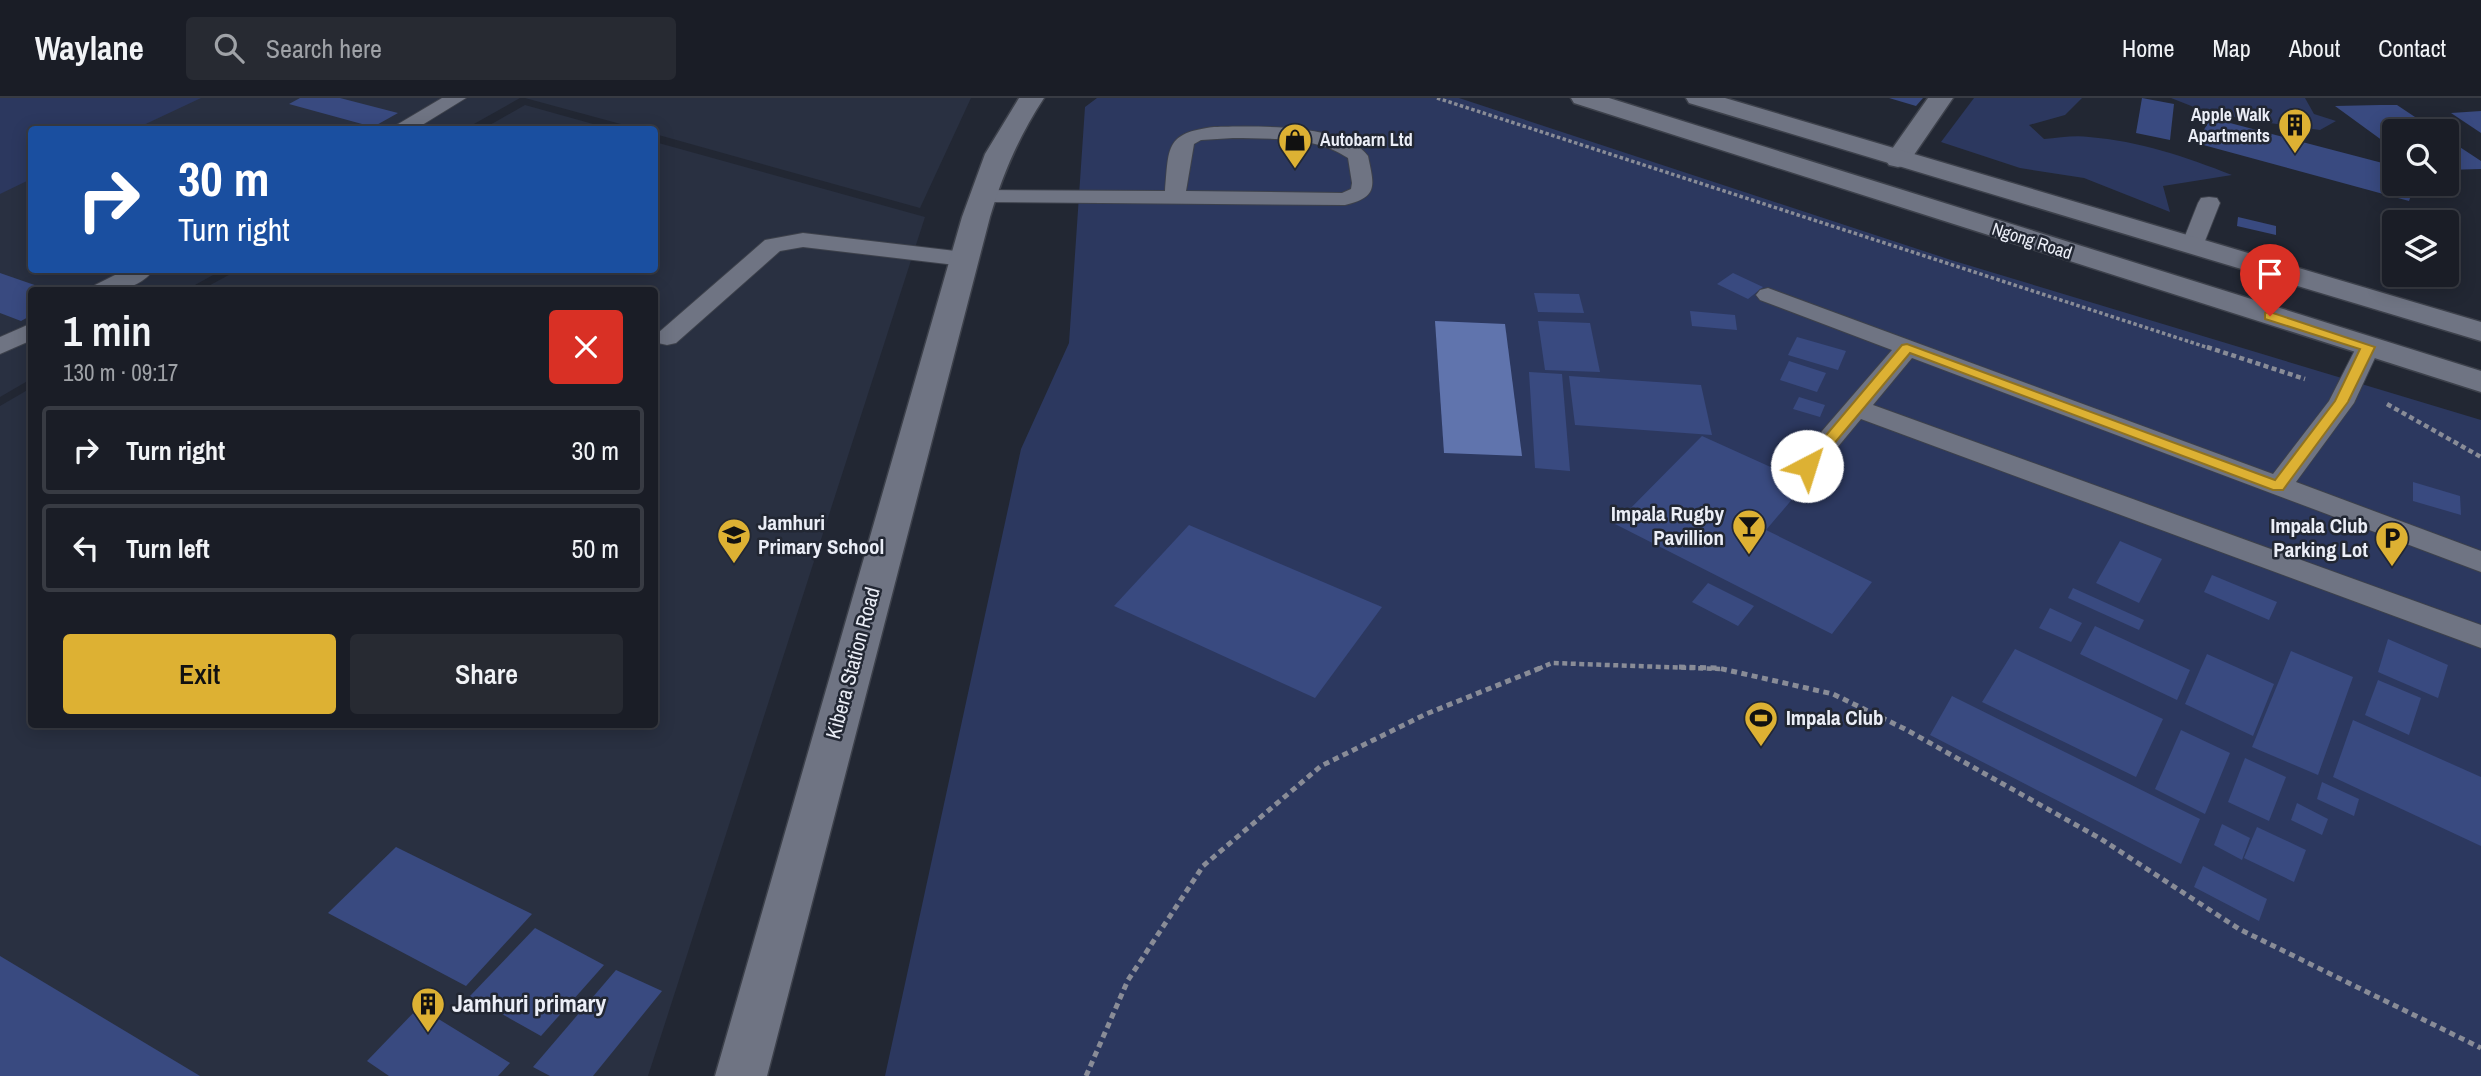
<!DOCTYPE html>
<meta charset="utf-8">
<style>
:root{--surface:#1a1d26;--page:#272a32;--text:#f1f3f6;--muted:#9fa2a7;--line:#383b43;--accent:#ddb133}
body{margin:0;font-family:"Archivo Narrow",sans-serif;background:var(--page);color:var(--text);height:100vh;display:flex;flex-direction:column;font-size:26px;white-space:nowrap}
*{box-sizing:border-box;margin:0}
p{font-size:23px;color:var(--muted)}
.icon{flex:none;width:38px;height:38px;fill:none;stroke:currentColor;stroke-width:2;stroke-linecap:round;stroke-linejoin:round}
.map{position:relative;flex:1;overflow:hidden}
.sheet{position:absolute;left:28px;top:189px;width:630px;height:441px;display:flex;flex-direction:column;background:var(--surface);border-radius:7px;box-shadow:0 4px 18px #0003,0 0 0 2px var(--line)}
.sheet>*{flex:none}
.top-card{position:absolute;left:28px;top:28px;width:630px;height:147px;border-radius:7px;box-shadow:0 4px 18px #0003,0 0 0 2px var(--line);background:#1a4fa0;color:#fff;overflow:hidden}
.controls{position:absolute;left:2382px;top:21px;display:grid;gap:14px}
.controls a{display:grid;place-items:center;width:77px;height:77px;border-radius:7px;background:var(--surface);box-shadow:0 4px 18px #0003,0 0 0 2px var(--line);font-size:35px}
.pin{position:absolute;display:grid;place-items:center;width:60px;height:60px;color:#fff;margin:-72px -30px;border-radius:50% 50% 50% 0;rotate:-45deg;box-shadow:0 0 7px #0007}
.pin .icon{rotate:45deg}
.me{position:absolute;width:77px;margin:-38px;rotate:40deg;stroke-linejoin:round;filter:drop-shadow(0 0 5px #0008)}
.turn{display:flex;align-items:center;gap:24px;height:147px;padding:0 35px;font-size:32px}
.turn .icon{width:91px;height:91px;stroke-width:2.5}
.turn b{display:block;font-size:49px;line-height:60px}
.round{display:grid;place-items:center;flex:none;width:74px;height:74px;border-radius:7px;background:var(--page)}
.head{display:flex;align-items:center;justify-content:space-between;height:119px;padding:0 35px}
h1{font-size:42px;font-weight:600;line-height:52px}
.action{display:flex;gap:14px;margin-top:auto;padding:14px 35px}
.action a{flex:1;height:80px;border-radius:7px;background:var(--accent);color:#111;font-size:28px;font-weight:600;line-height:80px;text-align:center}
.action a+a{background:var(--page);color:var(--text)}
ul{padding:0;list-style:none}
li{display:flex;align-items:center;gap:21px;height:88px;margin:0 14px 10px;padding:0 21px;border:4px solid var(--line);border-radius:7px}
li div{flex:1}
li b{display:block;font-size:26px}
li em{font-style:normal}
header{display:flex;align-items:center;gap:42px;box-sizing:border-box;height:98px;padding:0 35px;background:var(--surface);border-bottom:2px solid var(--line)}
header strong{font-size:33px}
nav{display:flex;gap:38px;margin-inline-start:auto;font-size:24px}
.search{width:490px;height:63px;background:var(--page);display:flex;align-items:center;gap:18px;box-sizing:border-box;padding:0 24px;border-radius:7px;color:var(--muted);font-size:26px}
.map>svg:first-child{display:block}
.built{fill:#293041}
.green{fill:#2c385f}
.water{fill:#6074ad}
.building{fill:#394a80}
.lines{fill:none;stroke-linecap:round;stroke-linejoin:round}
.service-casing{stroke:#3d414b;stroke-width:2}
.minor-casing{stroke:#3d414b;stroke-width:3}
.secondary-casing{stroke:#3d414b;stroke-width:3}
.path-far2{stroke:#898c97;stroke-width:3.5;stroke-dasharray:3.5 2.5;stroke-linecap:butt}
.path-far1{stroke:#898c97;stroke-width:4.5;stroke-dasharray:5 3.5;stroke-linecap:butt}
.path{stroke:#898c97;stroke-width:5;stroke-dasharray:6 4.5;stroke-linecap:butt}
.service{fill:#6f7483;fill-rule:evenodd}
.minor{fill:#6f7483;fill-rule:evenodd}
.secondary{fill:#6f7483;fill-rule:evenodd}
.route{fill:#ddb133;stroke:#907321;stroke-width:2}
.labels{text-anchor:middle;stroke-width:5;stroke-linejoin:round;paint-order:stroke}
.far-poi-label{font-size:18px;font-weight:bold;fill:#ebeef7;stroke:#222733;text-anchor:end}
.far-street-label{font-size:18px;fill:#ebeef7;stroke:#222733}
.poi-label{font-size:21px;font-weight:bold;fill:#ebeef7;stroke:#222733;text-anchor:end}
.street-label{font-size:21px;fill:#ebeef7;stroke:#222733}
.near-poi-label{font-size:24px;font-weight:bold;fill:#ebeef7;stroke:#222733;text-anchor:start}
</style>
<header>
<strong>Waylane</strong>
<div class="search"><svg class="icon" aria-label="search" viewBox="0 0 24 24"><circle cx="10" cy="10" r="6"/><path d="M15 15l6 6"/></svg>Search here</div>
<nav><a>Home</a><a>Map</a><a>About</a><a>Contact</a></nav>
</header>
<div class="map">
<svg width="2481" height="978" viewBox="0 0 2481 978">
<rect width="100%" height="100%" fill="#222733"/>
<g class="built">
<polygon points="0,0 520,0 465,31 32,32 32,172 222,172 186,192 32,192 31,281 0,299"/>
<polygon points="525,0 971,0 920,110 655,36 654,32 639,31"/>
<polygon points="525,7 611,31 483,31"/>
<polygon points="655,44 925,119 648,978 0,978 0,308 31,290 32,626 654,626 654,192 201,192 238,172 654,172"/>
</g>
<g class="green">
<polygon points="0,0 201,0 135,31 32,32 31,81 0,96"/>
<polygon points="1097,0 1459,0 1951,162 2481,322 2481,978 885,978 1021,351 1069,245 1085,9"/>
<path d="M1974,0H2082L2065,17L2029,27L2044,41C2059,40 2074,37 2089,39C2139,43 2186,59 2232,77L2163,88L2170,114L2084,80L2020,70L1941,44Z"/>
<polygon points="2171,0 2305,0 2314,16 2336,23 2320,32 2255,23 2204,13"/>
</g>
<polygon class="water" points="1435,223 1505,226 1522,358 1444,355"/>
<g class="building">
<polygon points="300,0 340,0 398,15 373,29 289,6"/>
<polygon points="1889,0 1923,0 1916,8"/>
<polygon points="2142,0 2174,6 2170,42 2136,35"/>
<polygon points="2380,7 2397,7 2436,33 2394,33 2394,51 2335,8"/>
<polygon points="2481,13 2481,35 2451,15"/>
<polygon points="2211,20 2394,68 2394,86 2415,86 2409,103 2196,45"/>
<polygon points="2446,40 2481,63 2481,71 2446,72"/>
<polygon points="2238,119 2276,128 2276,137 2237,128"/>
<polygon points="0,175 49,192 32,192 32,217 21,223 0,215"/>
<polygon points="1733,175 1763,189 1748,201 1717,186"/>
<polygon points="1534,195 1579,196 1584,215 1538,214"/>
<polygon points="1690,213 1735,217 1737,232 1692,228"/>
<polygon points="1538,223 1590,225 1600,274 1545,272"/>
<polygon points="1797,239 1846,253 1838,272 1788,257"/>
<polygon points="1789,263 1826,275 1817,294 1780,282"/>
<polygon points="1529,274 1562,276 1570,373 1535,370"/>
<polygon points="1569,278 1701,287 1712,337 1575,327"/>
<polygon points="1799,299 1825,307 1820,319 1793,311"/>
<polygon points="1702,338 1806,385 1766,432 1872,484 1832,536 1615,426"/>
<polygon points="2413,384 2460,398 2461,417 2413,403"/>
<polygon points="1189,427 1382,509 1315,600 1114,508"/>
<polygon points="2120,443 2162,461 2139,505 2096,485"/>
<polygon points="2212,477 2277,504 2269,522 2204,494"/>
<polygon points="1708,485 1754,508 1738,528 1692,504"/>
<polygon points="2073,490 2144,522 2139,532 2068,500"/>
<polygon points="2050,510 2082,525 2071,544 2039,530"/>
<polygon points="2095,528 2190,572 2177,602 2080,556"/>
<polygon points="2388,541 2448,567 2438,600 2378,574"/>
<polygon points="2015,551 2163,621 2136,679 1982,604"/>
<polygon points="2291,553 2353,579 2318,677 2252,649"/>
<polygon points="2207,556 2274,586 2253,638 2185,606"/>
<polygon points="2378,582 2421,600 2409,637 2365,617"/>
<polygon points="1952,598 2200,721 2181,766 1930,637"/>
<polygon points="2353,622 2481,679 2481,748 2333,679"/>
<polygon points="2181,632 2230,655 2205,716 2155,691"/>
<polygon points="2245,660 2286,679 2269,723 2228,704"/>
<polygon points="2322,684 2359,701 2354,718 2317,701"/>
<polygon points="2297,705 2328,721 2322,737 2291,722"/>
<polygon points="2222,726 2250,740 2242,762 2214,747"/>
<polygon points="2257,729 2306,752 2294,784 2244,760"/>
<polygon points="396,749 532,816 466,888 328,815"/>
<polygon points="2203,768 2267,801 2259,823 2194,789"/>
<polygon points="535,830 604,867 541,938 470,898"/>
<polygon points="0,858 200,978 0,978"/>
<polygon points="616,872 662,893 593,978 550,978 533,969"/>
<polygon points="419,909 510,965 498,978 389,978 367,963"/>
</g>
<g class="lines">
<g class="service-casing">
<g id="service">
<polygon points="442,0 466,0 414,32 388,32"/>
<path d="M1214,29C1251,28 1345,25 1368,58C1374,87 1379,99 1345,107L983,104L975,103L972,98L975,93L983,92L1165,93C1169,49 1165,35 1214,29ZM1233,40C1270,41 1316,38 1348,60L1352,85L1351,91L1342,95L1186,93L1194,46L1201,42Z"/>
<polygon points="2209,99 2217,100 2220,105 2203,148 2200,153 2184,153 2181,148 2198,105 2201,100"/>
<polygon points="803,135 964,154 972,156 975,161 972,166 964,168 803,149 780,153 676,245 667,247 658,245 655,240 658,235 765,142"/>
<path d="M125,172H153C141,191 112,194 91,192L95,187Z"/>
<polygon points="1768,190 2273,376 2329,303 2359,244 2368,242 2377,244 2380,249 2354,305 2296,384 2481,453 2481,474 1912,260 1873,307 2481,527 2481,550 1861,321 1817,374 1807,377 1797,374 1793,368 1797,362 1892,252 1760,202 1756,197 1760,192"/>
<polygon points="32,225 32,242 0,256 0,239"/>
</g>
</g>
<g class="minor-casing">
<g id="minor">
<path d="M1019,0H1044C1019,38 1003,75 990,119L767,978H715L962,119L985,56Z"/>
<polygon points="1928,0 1953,0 1907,67 1898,69 1889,67 1885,61"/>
</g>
</g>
<g class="secondary-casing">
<g id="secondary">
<polygon points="1571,0 1609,0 2481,273 2481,294 1574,5"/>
<polygon points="1686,0 1725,0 2481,224 2481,243 1689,5"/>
</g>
</g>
<polyline class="path-far2" points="1437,0 2212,251"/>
<g class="path-far1">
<polyline points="2207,249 2305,281"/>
<polyline points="2387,306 2481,359"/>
<polyline points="1538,571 1552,565 1720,571"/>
</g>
<g class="path">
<polyline points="1679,569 1718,570 1833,596 1905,631 2101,741 2239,831 2481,950"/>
<polyline points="1086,978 1128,882 1203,768 1321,668 1426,616 1543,569"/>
</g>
<use href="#service" class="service"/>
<use href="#minor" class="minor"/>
<use href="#secondary" class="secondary"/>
</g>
<polygon class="route" points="2270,214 2375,249 2348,304 2283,392 2273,392 1910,255 1812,372 1807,373 1800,368 1902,247 1907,246 2275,382 2335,303 2360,251 2265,221 2265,215"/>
<defs>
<g id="building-pin" transform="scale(1.75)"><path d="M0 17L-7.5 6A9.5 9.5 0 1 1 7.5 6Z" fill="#ddb133" stroke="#222733"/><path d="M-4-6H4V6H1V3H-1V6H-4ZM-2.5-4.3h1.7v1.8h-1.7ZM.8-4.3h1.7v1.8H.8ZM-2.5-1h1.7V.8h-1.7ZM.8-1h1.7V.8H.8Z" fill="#111"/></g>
<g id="shop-pin" transform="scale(1.75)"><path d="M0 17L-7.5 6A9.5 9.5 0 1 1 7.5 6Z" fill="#ddb133" stroke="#222733"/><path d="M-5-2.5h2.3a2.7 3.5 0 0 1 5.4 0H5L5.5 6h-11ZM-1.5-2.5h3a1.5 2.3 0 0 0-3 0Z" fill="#111"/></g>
<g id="bar-pin" transform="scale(1.75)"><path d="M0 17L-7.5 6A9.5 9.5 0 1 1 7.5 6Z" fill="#ddb133" stroke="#222733"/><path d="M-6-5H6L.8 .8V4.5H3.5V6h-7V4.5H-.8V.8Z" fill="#111"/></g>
<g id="school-pin" transform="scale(1.75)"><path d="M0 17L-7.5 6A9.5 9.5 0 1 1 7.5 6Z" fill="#ddb133" stroke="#222733"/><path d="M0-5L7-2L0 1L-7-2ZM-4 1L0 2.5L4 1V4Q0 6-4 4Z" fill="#111"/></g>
<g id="parking-pin" transform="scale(1.75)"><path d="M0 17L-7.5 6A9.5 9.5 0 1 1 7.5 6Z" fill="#ddb133" stroke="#222733"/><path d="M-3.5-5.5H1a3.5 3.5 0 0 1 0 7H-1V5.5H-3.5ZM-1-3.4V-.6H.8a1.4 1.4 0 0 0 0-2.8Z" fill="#111"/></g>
<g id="stadium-pin" transform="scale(1.75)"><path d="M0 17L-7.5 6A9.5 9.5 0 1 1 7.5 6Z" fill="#ddb133" stroke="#222733"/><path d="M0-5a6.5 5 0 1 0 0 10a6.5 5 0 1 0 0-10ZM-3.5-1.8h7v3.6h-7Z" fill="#111"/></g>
</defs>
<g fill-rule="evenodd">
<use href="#building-pin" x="2295" y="27"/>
<use href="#shop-pin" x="1295" y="42"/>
<use href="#bar-pin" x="1749" y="428"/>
<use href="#school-pin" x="734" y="437"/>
<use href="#parking-pin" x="2392" y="440"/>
<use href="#stadium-pin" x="1761" y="620"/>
<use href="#building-pin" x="428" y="906"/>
</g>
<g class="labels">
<g class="far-poi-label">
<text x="2270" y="23">Apple Walk<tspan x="2270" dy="21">Apartments</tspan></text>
<text x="1320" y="48" text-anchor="start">Autobarn Ltd</text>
</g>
<g class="far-street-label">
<text transform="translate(2032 143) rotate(18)" y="6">Ngong Road</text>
</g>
<g class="poi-label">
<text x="1724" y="423">Impala Rugby<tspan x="1724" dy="24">Pavillion</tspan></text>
<text x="758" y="432" text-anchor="start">Jamhuri<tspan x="758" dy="24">Primary School</tspan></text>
<text x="2368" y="435">Impala Club<tspan x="2368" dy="24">Parking Lot</tspan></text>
<text x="1786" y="627" text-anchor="start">Impala Club</text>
</g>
<g class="street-label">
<text transform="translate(853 565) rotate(-75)" y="7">Kibera Station Road</text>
</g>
<g class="near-poi-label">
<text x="452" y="914">Jamhuri primary</text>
</g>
</g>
</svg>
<div class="controls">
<a><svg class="icon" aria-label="search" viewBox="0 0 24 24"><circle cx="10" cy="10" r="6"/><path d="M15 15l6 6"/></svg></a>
<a><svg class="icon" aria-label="layers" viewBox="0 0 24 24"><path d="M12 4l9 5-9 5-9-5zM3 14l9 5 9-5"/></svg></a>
</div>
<div class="pin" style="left:2270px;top:218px;background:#d93025"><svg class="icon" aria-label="arrive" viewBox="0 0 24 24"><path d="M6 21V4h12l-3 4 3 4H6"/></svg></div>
<svg class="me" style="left:1807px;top:368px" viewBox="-20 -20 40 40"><circle r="19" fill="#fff"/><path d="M0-13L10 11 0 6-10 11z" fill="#ddb133"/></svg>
<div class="top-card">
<div class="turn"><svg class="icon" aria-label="right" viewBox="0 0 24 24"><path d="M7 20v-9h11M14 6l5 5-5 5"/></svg><div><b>30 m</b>Turn right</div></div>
</div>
<section class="sheet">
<div class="head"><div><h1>1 min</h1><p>130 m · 09:17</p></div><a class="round" style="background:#d93025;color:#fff"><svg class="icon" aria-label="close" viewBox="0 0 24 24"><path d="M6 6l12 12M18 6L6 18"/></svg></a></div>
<ul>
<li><svg class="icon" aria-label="right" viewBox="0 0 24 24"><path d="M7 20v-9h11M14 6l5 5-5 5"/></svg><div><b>Turn right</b></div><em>30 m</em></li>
<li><svg class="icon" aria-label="left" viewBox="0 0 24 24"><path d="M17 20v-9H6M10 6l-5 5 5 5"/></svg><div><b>Turn left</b></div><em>50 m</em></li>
</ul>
<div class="action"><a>Exit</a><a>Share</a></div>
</section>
</div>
